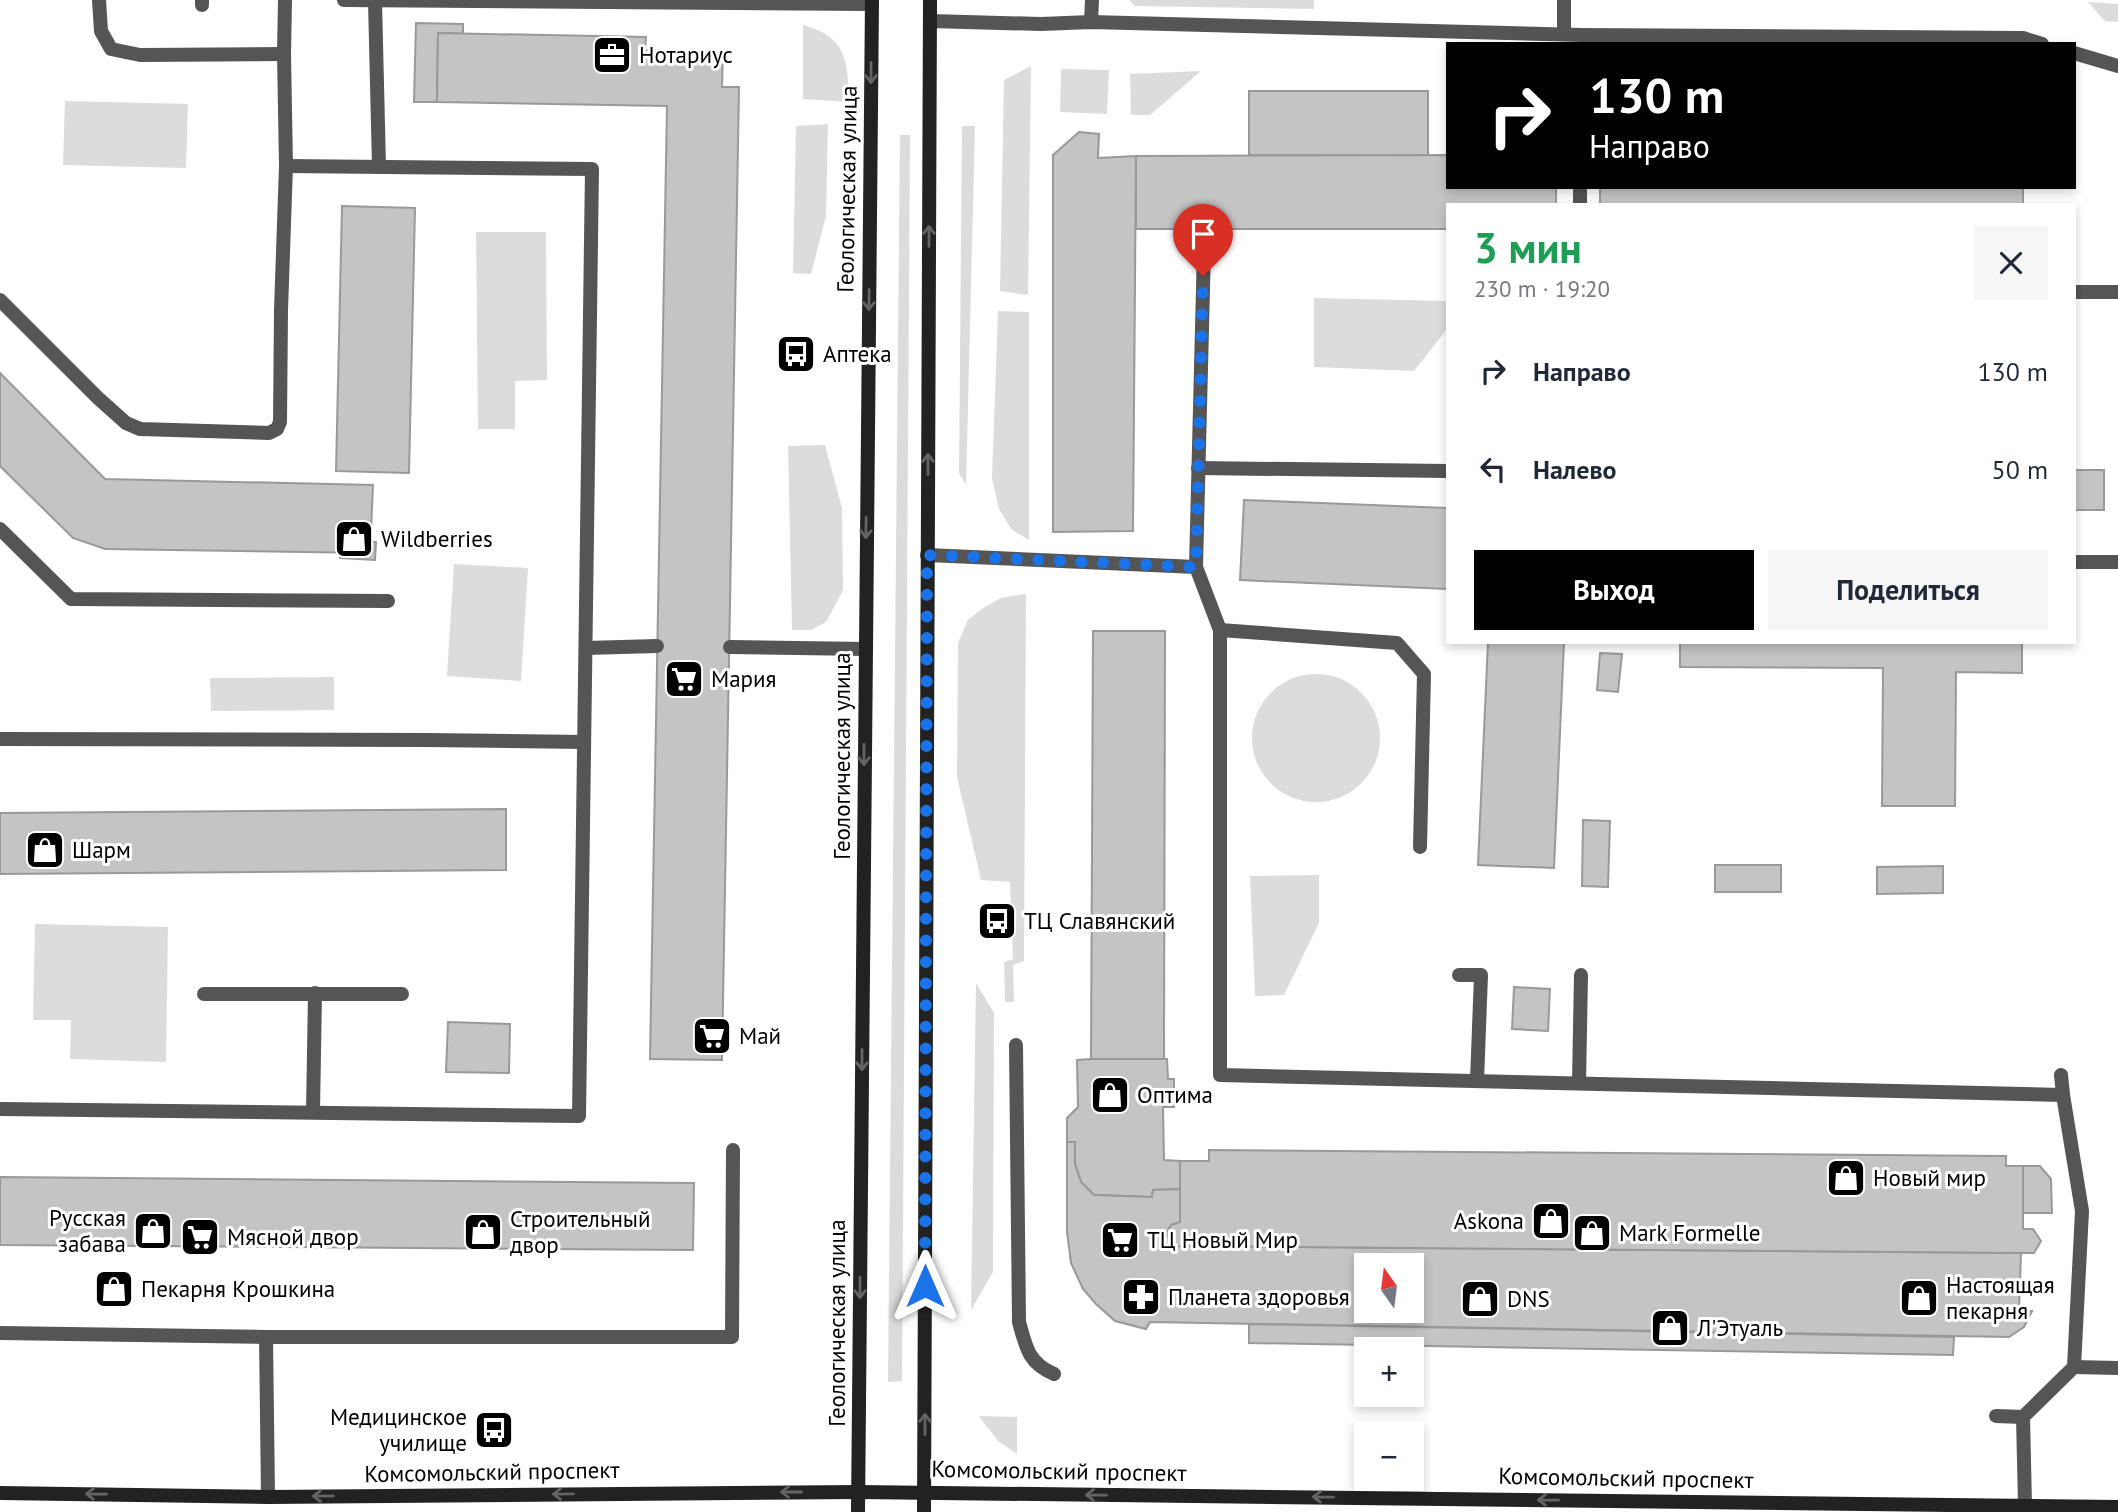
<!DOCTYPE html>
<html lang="ru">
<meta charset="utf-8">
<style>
:root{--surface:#fff;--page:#f6f6f7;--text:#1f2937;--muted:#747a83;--accent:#000}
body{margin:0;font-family:"PT Sans",sans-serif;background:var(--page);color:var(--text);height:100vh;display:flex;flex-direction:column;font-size:26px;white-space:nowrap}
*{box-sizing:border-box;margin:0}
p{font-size:23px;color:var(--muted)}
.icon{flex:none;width:38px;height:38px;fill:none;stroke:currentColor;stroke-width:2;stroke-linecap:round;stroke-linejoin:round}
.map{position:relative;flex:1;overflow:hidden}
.details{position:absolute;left:1446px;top:203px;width:630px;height:441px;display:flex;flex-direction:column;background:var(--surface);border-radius:0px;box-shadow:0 4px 10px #0003}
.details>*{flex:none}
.top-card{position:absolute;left:1446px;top:42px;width:630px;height:147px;border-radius:0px;box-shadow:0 4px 10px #0003;background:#000;color:#fff;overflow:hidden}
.needle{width:46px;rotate:346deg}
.controls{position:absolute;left:1354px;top:1253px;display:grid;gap:14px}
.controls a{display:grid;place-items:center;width:70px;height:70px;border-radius:0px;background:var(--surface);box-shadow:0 4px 10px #0003;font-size:35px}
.pin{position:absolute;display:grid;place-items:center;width:60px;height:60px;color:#fff;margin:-72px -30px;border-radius:50% 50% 50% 0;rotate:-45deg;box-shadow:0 0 7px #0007}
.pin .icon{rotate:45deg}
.me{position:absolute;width:77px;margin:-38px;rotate:0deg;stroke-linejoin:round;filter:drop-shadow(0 0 5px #0008)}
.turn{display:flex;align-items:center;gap:24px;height:147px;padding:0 28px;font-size:32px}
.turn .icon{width:91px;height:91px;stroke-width:2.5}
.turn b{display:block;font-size:49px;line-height:60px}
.round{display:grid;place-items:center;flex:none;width:74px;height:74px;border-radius:0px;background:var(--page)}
.headline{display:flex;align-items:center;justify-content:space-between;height:119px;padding:0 28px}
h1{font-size:42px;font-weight:700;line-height:52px;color:#1e9e55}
.cta{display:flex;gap:14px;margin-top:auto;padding:14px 28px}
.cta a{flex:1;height:80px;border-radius:0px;background:var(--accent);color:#fff;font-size:28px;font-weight:700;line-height:80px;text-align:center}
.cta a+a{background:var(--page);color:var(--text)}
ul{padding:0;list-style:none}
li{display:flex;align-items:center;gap:21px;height:98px;padding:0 28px}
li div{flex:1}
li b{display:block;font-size:26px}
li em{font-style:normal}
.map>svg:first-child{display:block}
.green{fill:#dcdcdc}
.building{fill:#c4c4c4;stroke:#999;stroke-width:2;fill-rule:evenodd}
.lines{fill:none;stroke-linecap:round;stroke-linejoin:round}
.service{stroke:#555;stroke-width:14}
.minor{stroke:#555;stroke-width:14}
.secondary{stroke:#222;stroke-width:14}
.oneway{stroke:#646464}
.route{stroke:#1a73e8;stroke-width:12;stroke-dasharray:0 21.6}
.labels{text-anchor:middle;stroke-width:6;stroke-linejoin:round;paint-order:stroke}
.poi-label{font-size:23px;fill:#000;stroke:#fff;text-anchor:start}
.street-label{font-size:23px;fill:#000;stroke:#fff}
</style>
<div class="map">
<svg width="2118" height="1512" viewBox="0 0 2118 1512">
<rect width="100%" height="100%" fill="#fff"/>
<g class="green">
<polygon points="1129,0 1314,0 1314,9 1135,6"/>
<polygon points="2088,2 2118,4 2118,22 2105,21"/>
<path d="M803,25C849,38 846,60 850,102L803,99Z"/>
<polygon points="1031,66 1028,295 1000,291 1004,80"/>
<polygon points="1061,69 1109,70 1107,114 1060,112"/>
<polygon points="1201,71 1150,115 1131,115 1130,74"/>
<polygon points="65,101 188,104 186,168 63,165"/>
<polygon points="828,124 826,216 811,274 793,273 796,126"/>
<polygon points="962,126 975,126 966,485 959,473"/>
<polygon points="900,135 910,135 902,1381 888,1382"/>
<polygon points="476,232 546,232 547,380 515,381 515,429 478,429"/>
<polygon points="1314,298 1447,301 1447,329 1414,371 1314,367"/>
<polygon points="998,311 1029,312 1029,540 1012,530 999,509 992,478"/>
<polygon points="825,445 842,508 843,590 826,622 811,630 792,630 788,446"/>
<polygon points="454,564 528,568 521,681 447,676"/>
<polygon points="1026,594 1024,961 1013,965 1014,1002 1005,1002 1004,962 1013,959 1010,882 981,880 957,777 958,643 968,620 983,608 1001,598"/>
<circle cx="1316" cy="738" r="64"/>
<polygon points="334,677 334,710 211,711 210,678"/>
<polygon points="1319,875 1319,923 1284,995 1255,996 1250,876"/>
<polygon points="35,924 168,927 166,1062 70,1059 71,1020 33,1020"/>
<polygon points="976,983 994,1013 993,1272 971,1310"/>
<polygon points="979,1416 1017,1417 1017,1454 998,1441"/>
</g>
<g class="building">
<polygon points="416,23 463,24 463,34 438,33 437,102 414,102"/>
<polygon points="438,33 646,37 645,50 723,52 722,87 739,87 722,1060 650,1059 667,106 437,102"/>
<polygon points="1249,91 1428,91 1428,156 1249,155"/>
<polygon points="1079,132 1099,134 1098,158 1136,156 1133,531 1053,532 1053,155"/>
<polygon points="1447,155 1447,187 1556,187 1556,205 1447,205 1447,229 1136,229 1136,156"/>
<rect x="1600" y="187" width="423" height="18"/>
<polygon points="342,206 415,208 409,473 336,471"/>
<polygon points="0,373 105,479 373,485 370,553 105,549 73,538 0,466"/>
<rect x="2074" y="470" width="30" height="40"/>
<polygon points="1244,500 1447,508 1447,589 1240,580"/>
<polygon points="370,542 376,542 375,560 340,558 340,552 370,553"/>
<polygon points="1093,631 1165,631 1164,1059 1091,1059"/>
<polygon points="1488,642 1564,642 1554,868 1478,865"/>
<polygon points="1680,642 2022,642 2022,673 1956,672 1955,806 1882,806 1883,668 1680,667"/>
<polygon points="1600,653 1622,654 1618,692 1597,690"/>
<polygon points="506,809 506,870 0,874 0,813"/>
<polygon points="1583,820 1610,821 1608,887 1582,886"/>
<rect x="1715" y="865" width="66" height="27"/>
<polygon points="1943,866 1943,893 1877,894 1877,867"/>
<polygon points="1514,987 1550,989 1548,1031 1512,1029"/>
<polygon points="448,1022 510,1024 509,1073 446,1072"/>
<polygon points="1091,1059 1167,1059 1168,1079 1174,1079 1174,1107 1163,1107 1164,1160 1180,1161 1180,1189 1153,1190 1152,1197 1094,1195 1081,1182 1075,1164 1075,1142 1067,1142 1067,1118 1078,1107 1077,1060"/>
<path d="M1067,1142H1075V1164L1081,1182L1094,1195L1152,1197L1153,1190L1180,1189V1222L1171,1225L1166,1234L1176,1246L2021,1253L2019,1311H2032L2024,1327L2009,1337L1150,1322L1146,1329L1115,1321L1096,1304L1083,1289L1071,1263L1067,1232ZM1367,1265H1412V1311H1367Z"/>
<polygon points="1209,1150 2006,1156 2006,1166 2023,1166 2023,1229 2033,1229 2041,1241 2034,1253 2021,1253 1176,1246 1166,1234 1171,1225 1180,1222 1180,1161 1209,1161"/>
<polygon points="2023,1166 2040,1166 2051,1179 2052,1213 2023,1213"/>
<polygon points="0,1177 694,1183 693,1250 0,1245"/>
<polygon points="127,1280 127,1297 102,1298 101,1281"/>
<polygon points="1249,1324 1954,1337 1953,1355 1249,1343"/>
</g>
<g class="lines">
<g class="service">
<polyline points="99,0 101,31 111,49 140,55 284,54"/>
<polyline points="344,0 871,4"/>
<polyline points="375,1 379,167"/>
<polyline points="202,5 202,0"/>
<polyline points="1091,22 1092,0"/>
<polyline points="1564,34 1564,0"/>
<polyline points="1580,205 1580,187"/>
<polyline points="2074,292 2118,292"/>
<polyline points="0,300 98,398 126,423 140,429 269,433 277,429 280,422 281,310 286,166 284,54 285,0"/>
<polyline points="1198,468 1447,471"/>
<polyline points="0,529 71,599 388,601"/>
<polyline points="927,555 1196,567 1220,630 1220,1075 2063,1095"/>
<polyline points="2074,562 2118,562"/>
<polyline points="1196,567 1204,249"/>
<polyline points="1220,630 1397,643 1424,674 1420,847"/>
<polyline points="730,647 865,649"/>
<polyline points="586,648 657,646"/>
<polyline points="0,739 427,740 584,742"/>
<polyline points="1459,975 1481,975 1477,1081"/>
<polyline points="204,994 402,994"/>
<path d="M1016,1045L1019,1322C1026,1347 1028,1363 1054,1374"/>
<polyline points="1579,1083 1581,975"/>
<polyline points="0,1109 579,1116 592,169 286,166"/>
<polyline points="313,1112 315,993"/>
<polyline points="0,1333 266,1337 732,1337 733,1150"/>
<polyline points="266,1337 268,1497"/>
<polyline points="2074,1367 2118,1368"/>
<polyline points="1996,1416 2023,1417"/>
<polyline points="2025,1505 2023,1417 2074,1367 2082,1211 2063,1095 2061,1075"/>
</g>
<g class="minor">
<polyline points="930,21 1041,24 1091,22 1582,35 2023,38 2042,44"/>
<polyline points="2074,53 2118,66"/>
</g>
<g class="secondary">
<polyline points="0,1493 268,1497 859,1492 2118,1507"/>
<polyline points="858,1512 872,0"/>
<polyline points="924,1512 930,0"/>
</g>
</g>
<defs><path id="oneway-shaft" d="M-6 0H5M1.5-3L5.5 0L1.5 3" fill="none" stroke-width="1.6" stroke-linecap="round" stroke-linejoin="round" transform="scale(1.75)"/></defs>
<g class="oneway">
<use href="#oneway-shaft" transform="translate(871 73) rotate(90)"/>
<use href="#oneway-shaft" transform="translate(929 236) rotate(-90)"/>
<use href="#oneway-shaft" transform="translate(869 300) rotate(91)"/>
<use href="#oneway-shaft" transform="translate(928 464) rotate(-90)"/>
<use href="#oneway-shaft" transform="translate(866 528) rotate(91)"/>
<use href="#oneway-shaft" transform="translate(864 755) rotate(90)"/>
<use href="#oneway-shaft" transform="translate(862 1060) rotate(90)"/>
<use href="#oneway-shaft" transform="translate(860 1288) rotate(90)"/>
<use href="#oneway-shaft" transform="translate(925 1424) rotate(-90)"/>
<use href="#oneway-shaft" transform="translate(791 1492) rotate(-180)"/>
<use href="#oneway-shaft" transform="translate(96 1494) rotate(-179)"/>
<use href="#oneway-shaft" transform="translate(563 1494) rotate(179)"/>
<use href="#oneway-shaft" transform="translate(1096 1495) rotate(-179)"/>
<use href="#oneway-shaft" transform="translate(323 1496) rotate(179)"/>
<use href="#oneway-shaft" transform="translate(1323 1497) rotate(-179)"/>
<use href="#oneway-shaft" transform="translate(1548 1500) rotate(-179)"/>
</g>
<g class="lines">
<polyline class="route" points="925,1286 927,555 1196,567 1203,276"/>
</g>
<defs>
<g id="office-square" transform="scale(2.0125)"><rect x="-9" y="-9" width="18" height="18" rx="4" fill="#000" stroke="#fff"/><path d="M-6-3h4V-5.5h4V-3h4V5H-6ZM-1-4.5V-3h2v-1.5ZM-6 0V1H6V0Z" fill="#fff"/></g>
<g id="bus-square" transform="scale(2.0125)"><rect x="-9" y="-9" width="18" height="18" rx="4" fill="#000" stroke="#fff"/><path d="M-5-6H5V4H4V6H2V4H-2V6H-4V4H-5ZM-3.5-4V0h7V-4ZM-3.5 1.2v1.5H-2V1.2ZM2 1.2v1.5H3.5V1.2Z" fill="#fff"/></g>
<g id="shop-square" transform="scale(2.0125)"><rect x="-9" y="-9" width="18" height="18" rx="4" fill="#000" stroke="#fff"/><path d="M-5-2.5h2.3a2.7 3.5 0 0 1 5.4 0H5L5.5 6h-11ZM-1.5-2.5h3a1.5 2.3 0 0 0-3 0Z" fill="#fff"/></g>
<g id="supermarket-square" transform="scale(2.0125)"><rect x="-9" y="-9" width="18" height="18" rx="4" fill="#000" stroke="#fff"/><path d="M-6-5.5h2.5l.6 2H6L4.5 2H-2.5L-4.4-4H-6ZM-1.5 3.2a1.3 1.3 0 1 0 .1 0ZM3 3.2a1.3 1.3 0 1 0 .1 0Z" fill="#fff"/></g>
<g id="pharmacy-square" transform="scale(2.0125)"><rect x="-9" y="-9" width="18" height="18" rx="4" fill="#000" stroke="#fff"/><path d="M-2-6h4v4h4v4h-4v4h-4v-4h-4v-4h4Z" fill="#fff"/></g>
</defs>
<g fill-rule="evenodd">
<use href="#office-square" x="612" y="55"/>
<use href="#bus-square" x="796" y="354"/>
<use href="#shop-square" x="354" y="539"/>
<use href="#supermarket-square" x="684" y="679"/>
<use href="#shop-square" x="45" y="850"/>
<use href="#bus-square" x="997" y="921"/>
<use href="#supermarket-square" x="712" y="1036"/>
<use href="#shop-square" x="1110" y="1095"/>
<use href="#shop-square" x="1846" y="1178"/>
<use href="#shop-square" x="1551" y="1221"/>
<use href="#shop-square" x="153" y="1231"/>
<use href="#shop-square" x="483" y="1232"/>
<use href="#shop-square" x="1592" y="1233"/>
<use href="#supermarket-square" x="200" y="1237"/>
<use href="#supermarket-square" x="1120" y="1240"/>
<use href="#shop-square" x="114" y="1289"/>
<use href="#pharmacy-square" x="1141" y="1297"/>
<use href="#shop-square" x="1919" y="1298"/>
<use href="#shop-square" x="1480" y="1299"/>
<use href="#shop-square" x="1670" y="1328"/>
<use href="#bus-square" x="494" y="1430"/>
</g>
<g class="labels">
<g class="poi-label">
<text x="639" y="63">Нотариус</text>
<text x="823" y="362">Аптека</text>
<text x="381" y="547">Wildberries</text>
<text x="711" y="687">Мария</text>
<text x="72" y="858">Шарм</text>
<text x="1024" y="929">ТЦ Славянский</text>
<text x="739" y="1044">Май</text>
<text x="1137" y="1103">Оптима</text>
<text x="1873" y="1186">Новый мир</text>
<text x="126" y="1226" text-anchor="end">Русская<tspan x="126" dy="26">забава</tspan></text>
<text x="510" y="1227">Строительный<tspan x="510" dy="26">двор</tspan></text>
<text x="1524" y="1229" text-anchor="end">Askona</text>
<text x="1619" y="1241">Mark Formelle</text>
<text x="227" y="1245">Мясной двор</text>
<text x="1147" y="1248">ТЦ Новый Мир</text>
<text x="1946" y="1293">Настоящая<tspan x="1946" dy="26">пекарня</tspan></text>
<text x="141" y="1297">Пекарня Крошкина</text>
<text x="1168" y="1305">Планета здоровья</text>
<text x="1507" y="1307">DNS</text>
<text x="1697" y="1336">Л'Этуаль</text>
<text x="467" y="1425" text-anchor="end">Медицинское<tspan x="467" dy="26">училище</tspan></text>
</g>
<g class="street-label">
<text transform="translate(847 189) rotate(-89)" y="8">Геологическая улица</text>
<text transform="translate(842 756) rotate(-90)" y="8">Геологическая улица</text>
<text transform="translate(837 1323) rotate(-90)" y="8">Геологическая улица</text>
<text transform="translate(1059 1471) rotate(1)" y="8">Комсомольский проспект</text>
<text transform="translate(492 1472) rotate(-1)" y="8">Комсомольский проспект</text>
<text transform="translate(1626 1478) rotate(1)" y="8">Комсомольский проспект</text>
</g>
</g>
</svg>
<div class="controls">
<a><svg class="needle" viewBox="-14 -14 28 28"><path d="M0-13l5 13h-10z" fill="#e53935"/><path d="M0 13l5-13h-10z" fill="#747a83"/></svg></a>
<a>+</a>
<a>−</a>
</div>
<div class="pin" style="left:1203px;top:276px;background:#d93025"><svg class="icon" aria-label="arrive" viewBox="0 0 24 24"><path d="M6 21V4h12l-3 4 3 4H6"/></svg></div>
<svg class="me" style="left:925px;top:1286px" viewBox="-20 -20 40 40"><path d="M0-17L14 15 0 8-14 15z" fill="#1a73e8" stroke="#fff" stroke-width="4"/></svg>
<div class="top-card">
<div class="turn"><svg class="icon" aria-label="right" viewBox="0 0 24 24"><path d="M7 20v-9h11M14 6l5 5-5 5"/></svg><div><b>130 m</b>Направо</div></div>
</div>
<section class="details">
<div class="headline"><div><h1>3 мин</h1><p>230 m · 19:20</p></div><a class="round"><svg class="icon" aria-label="close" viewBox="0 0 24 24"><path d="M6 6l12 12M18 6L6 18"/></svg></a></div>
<ul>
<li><svg class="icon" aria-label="right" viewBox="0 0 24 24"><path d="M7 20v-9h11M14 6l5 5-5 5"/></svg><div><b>Направо</b></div><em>130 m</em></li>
<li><svg class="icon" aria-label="left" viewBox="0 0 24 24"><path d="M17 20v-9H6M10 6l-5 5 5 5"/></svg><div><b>Налево</b></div><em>50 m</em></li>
</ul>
<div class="cta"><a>Выход</a><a>Поделиться</a></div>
</section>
</div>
